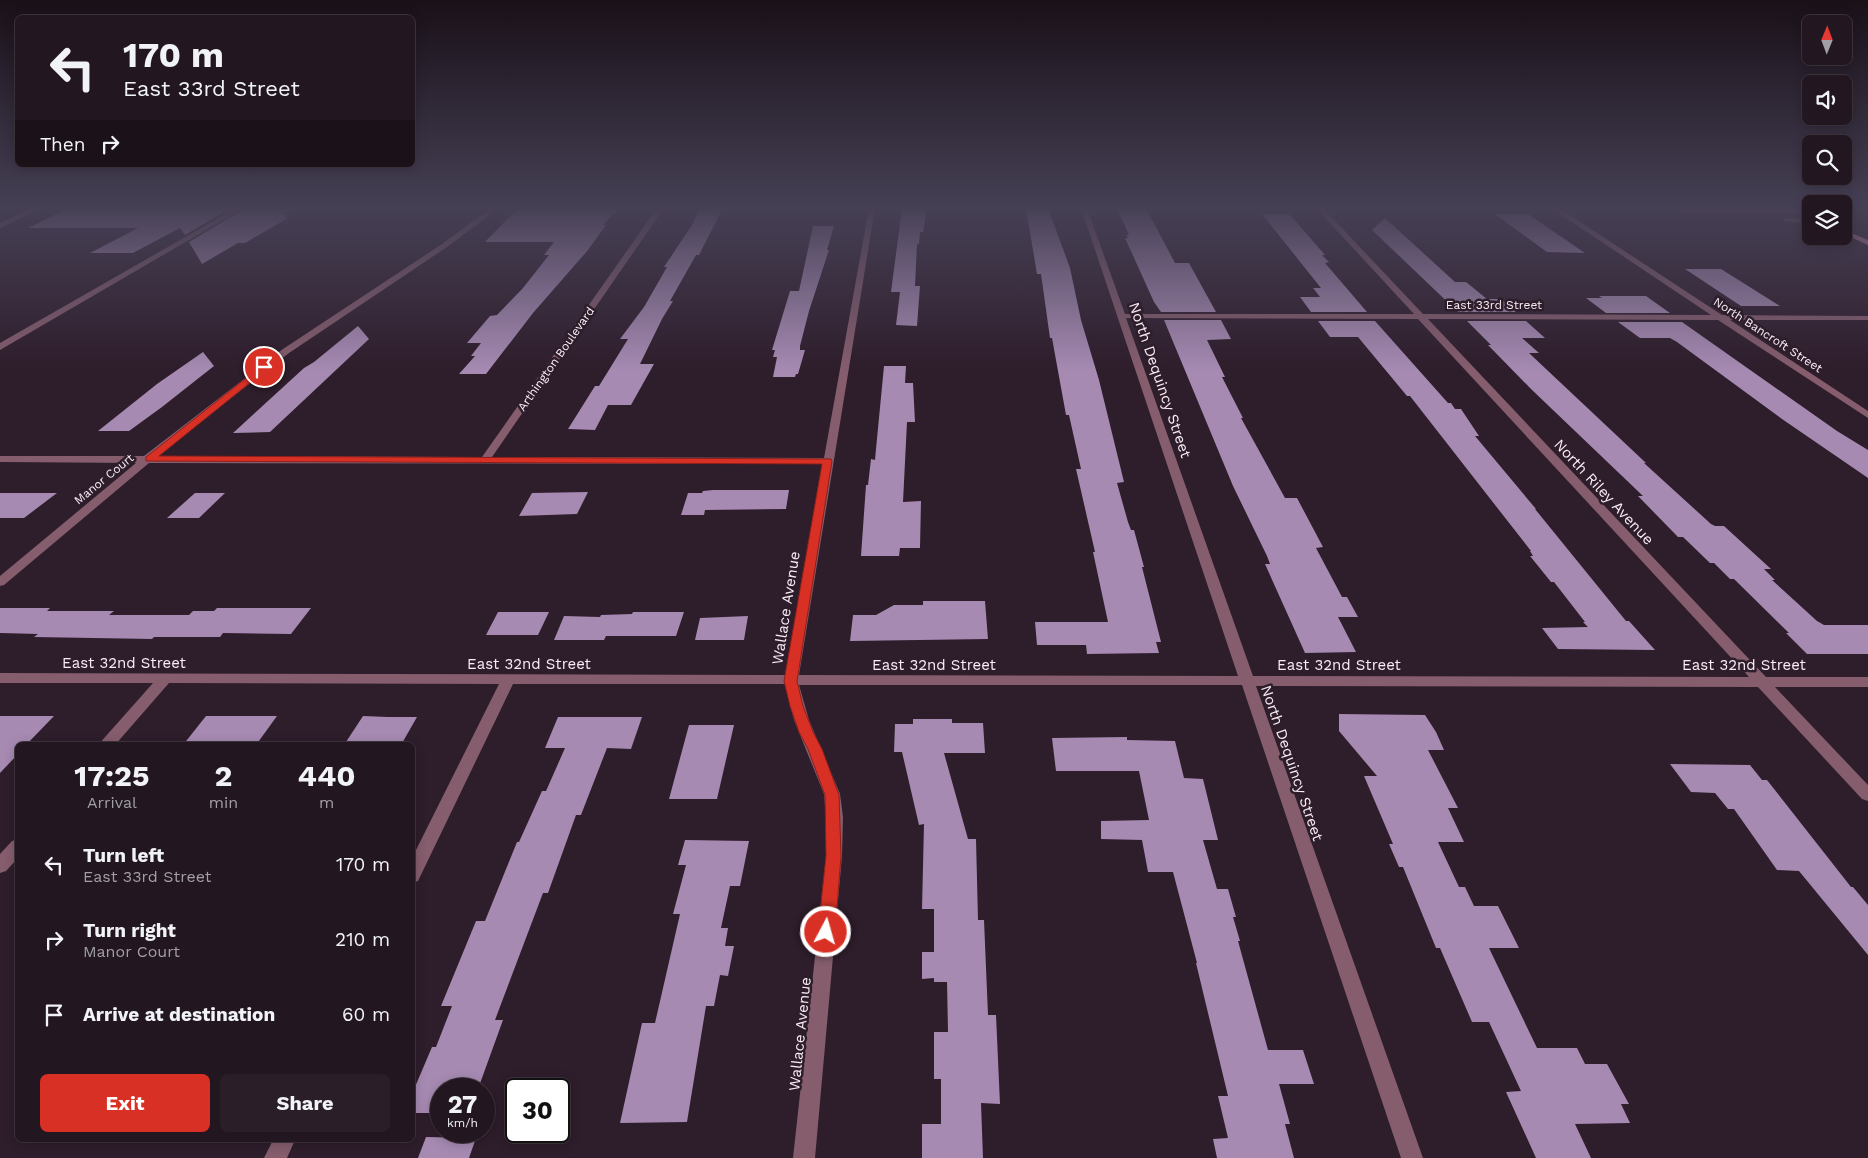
<!DOCTYPE html>
<style>
:root{--surface:#221620;--page:#2a1f29;--text:#f1f3f6;--muted:#a29fa5;--line:#3f353e;--accent:#d93025}
body{margin:0;font-family:"Work Sans",sans-serif;background:var(--page);color:var(--text);height:100vh;display:flex;flex-direction:column;font-size:19px;white-space:nowrap}
*{box-sizing:border-box;margin:0}
p{font-size:16px;color:var(--muted)}
.icon{flex:none;width:28px;height:28px;fill:none;stroke:currentColor;stroke-width:2;stroke-linecap:round;stroke-linejoin:round}
.map{position:relative;flex:1;overflow:hidden}
.sheet{position:absolute;left:15px;top:742px;width:400px;height:400px;display:flex;flex-direction:column;background:var(--surface);border-radius:8px;box-shadow:0 2px 12px #0003,0 0 0 1px var(--line)}
.sheet>*{flex:none}
.top-card{position:absolute;left:15px;top:15px;width:400px;height:152px;border-radius:8px;box-shadow:0 2px 12px #0003,0 0 0 1px var(--line);background:#221620;color:var(--text);overflow:hidden}
.needle{width:32px;rotate:1deg}
.buttons{position:absolute;left:1802px;top:15px;display:grid;gap:10px}
.buttons a{display:grid;place-items:center;width:50px;height:50px;border-radius:8px;background:var(--surface);box-shadow:0 2px 12px #0003,0 0 0 1px var(--line);font-size:25px}
.speed{position:absolute;left:430px;top:1078px;display:flex;gap:10px;font-size:25px;font-weight:700;text-align:center}
.speed>*{display:grid;place-content:center;width:65px;height:65px;border-radius:50%;background:var(--surface);box-shadow:0 2px 12px #0003,0 0 0 1px var(--line);line-height:1}
.speed small{font-size:12px;font-weight:400}
.speed .limit{border:2px solid #111;border-radius:8px;background:#fff;color:#111}
.pin{position:absolute;display:grid;place-items:center;width:42px;height:42px;color:#fff;margin:-21px;border:2px solid #fff;border-radius:50%;box-shadow:0 1px 5px #0007}
.me{position:absolute;width:55px;margin:-28px;rotate:6deg;stroke-linejoin:round;filter:drop-shadow(0 0 4px #0008)}
.turn{display:flex;align-items:center;gap:18px;height:105px;padding:0 25px;font-size:22px}
.turn .icon{width:65px;height:65px;stroke-width:2.5}
.turn b{display:block;font-size:35px;line-height:42px}
.then{display:flex;align-items:center;height:48px;padding:0 25px;background:#0003;gap:10px;font-size:19px}
.eta{display:flex;justify-content:space-evenly;align-items:center;height:85px;text-align:center}
.eta b{font-size:30px;font-weight:700;line-height:35px}
.button{display:flex;gap:10px;margin-top:auto;padding:10px 25px}
.button a{flex:1;height:58px;border-radius:8px;background:var(--accent);color:#fff;font-size:20px;font-weight:700;line-height:58px;text-align:center}
.button a+a{background:var(--page);color:var(--text)}
ul{padding:0;list-style:none}
li{display:flex;align-items:center;gap:15px;height:75px;padding:0 25px}
li div{flex:1}
li b{display:block;font-size:19px}
li em{font-style:normal}
.map>svg:first-child{display:block}
.building{fill:#a68ab2}
.lines{fill:none;stroke-linecap:round;stroke-linejoin:round}
.minor{fill:#855d6d;fill-rule:evenodd}
.major{fill:#e895b7;fill-rule:evenodd}
.route{fill:#d93025;stroke:#8d1f18}
.labels{text-anchor:middle;stroke-width:5;stroke-linejoin:round;paint-order:stroke}
.far-street-label{font-size:12px;fill:#f8ecf5;stroke:#2e1d2b}
.street-label{font-size:15px;fill:#f8ecf5;stroke:#2e1d2b}
</style>
<div class="map">
<svg width="1868" height="1158" viewBox="0 0 1868 1158">
<rect width="100%" height="100%" fill="#2e1d2b"/>
<g class="building">
<polygon points="69,208 231,208 185,235 180,228 133,253 90,253 138,228 28,228"/>
<polygon points="246,208 294,208 283,215 288,215 285,218 288,218 245,243 238,243 202,264 189,242"/>
<polygon points="619,208 603,225 606,225 588,250 533,313 486,374 459,374 475,356 471,356 481,343 467,343 490,316 497,315 523,288 549,255 544,255 554,242 485,242 517,209"/>
<polygon points="700,208 723,208 699,255 696,255 670,301 673,301 662,319 640,364 654,364 631,405 608,405 595,430 568,429 595,386 599,386 628,339 620,339 644,307 667,267 664,267 692,225"/>
<polygon points="902,208 927,208 923,232 920,232 919,244 917,244 915,286 920,286 917,326 896,325 900,292 891,292"/>
<polygon points="1026,208 1048,208 1070,268 1081,320 1099,380 1124,482 1117,483 1128,522 1131,530 1134,530 1144,567 1142,567 1161,642 1156,642 1159,653 1087,654 1086,645 1037,645 1035,622 1108,622 1093,552 1095,552 1076,469 1081,469 1069,415 1066,415 1052,338 1050,338 1041,274 1037,274"/>
<polygon points="1117,208 1146,208 1175,263 1189,263 1216,312 1161,312 1154,302 1125,238 1128,238 1126,235 1129,235"/>
<polygon points="1262,214 1288,214 1292,217 1325,255 1322,255 1329,262 1325,263 1367,312 1311,312 1300,297 1320,297 1313,288 1321,288"/>
<polygon points="1495,214 1528,214 1585,253 1547,252"/>
<polygon points="1385,218 1455,282 1466,282 1487,299 1501,299 1516,312 1458,312 1372,230"/>
<polygon points="813,226 834,226 827,250 829,250 809,311 800,346 800,350 805,350 798,374 796,374 795,377 773,377 777,357 773,357 775,350 772,350 790,291 799,291"/>
<polygon points="1685,269 1721,269 1780,306 1741,306"/>
<polygon points="1599,296 1646,296 1670,313 1606,313 1586,298 1602,298"/>
<polygon points="1164,320 1221,320 1231,339 1207,340 1225,377 1222,377 1243,418 1241,418 1285,498 1297,498 1323,547 1316,548 1342,597 1347,597 1358,617 1338,617 1356,652 1305,653 1265,564 1270,564 1267,556 1233,486"/>
<polygon points="1318,321 1375,321 1448,403 1451,403 1455,409 1461,409 1479,436 1475,436 1536,509 1535,509 1626,621 1629,621 1655,650 1558,649 1542,628 1588,627 1583,622 1585,622 1554,582 1551,582 1530,556 1533,556 1530,551 1531,551 1410,396 1407,396 1358,337 1330,337"/>
<polygon points="1467,321 1526,321 1545,338 1522,338 1539,353 1529,353 1646,463 1644,463 1711,524 1715,526 1724,526 1771,569 1764,569 1775,580 1772,580 1817,621 1824,625 1868,625 1868,654 1807,654 1786,633 1789,633 1734,579 1730,579 1714,563 1710,563 1683,537 1678,537 1638,496 1643,496 1531,389 1488,345 1491,345"/>
<polygon points="1618,322 1682,322 1837,431 1868,450 1868,478 1782,419 1677,342 1670,338 1640,338"/>
<polygon points="358,326 369,339 270,432 233,433 304,368 314,362"/>
<polygon points="203,352 214,366 162,407 129,431 98,431 157,384"/>
<polygon points="884,366 906,366 905,383 913,383 915,422 907,422 903,502 921,501 920,548 900,548 899,556 861,556 866,485 868,485 871,459 875,460 876,449"/>
<polygon points="713,490 789,490 786,509 705,510 704,515 681,515 688,493 702,493 703,491"/>
<polygon points="588,492 577,514 519,516 532,493"/>
<polygon points="0,493 57,493 24,518 0,518"/>
<polygon points="195,493 225,493 199,518 167,518"/>
<polygon points="923,601 985,601 988,639 850,641 853,615 876,615 894,605 923,605"/>
<polygon points="0,608 50,608 47,611 114,611 109,615 189,615 193,611 214,611 217,608 311,608 291,634 223,633 220,637 154,637 152,639 34,637 38,634 0,633"/>
<polygon points="498,612 549,612 538,635 486,635"/>
<polygon points="633,612 684,612 676,636 606,636 604,640 554,640 564,616 600,617 601,615 632,614"/>
<polygon points="748,616 744,640 695,640 700,618"/>
<polygon points="1339,714 1425,715 1436,732 1444,750 1428,750 1458,808 1448,808 1464,842 1438,842 1459,887 1465,887 1474,906 1498,906 1519,948 1489,948 1537,1048 1577,1048 1585,1064 1607,1064 1629,1104 1621,1104 1630,1123 1575,1124 1591,1158 1536,1158 1506,1092 1521,1091 1489,1022 1472,1022 1440,948 1436,948 1403,867 1399,867 1389,844 1393,844 1364,776 1377,776 1339,731"/>
<polygon points="0,716 54,716 26,745 18,745 18,754 0,773"/>
<polygon points="206,716 277,716 256,745 183,745"/>
<polygon points="363,716 388,717 417,717 401,745 344,745"/>
<polygon points="558,717 642,717 631,749 607,748 581,815 576,815 548,893 543,893 495,1020 503,1020 478,1089 441,1089 441,1113 412,1113 412,1094 432,1047 436,1047 452,1006 441,1006 476,921 485,921 517,842 519,842 542,791 546,791 565,748 545,748"/>
<polygon points="913,719 952,719 952,723 983,723 985,753 944,753 968,839 976,839 978,920 984,920 988,1015 996,1015 1000,1104 981,1103 983,1158 922,1158 922,1124 941,1124 941,1079 934,1079 934,1032 948,1032 947,982 934,982 934,978 922,979 922,952 934,952 934,909 922,909 924,824 919,825 902,752 894,752 895,724 913,724"/>
<polygon points="689,725 734,725 717,799 669,799"/>
<polygon points="1127,737 1127,740 1175,741 1184,778 1203,779 1218,840 1203,840 1217,889 1228,889 1236,917 1233,917 1240,941 1238,941 1268,1050 1303,1050 1314,1084 1279,1084 1290,1124 1285,1124 1294,1158 1217,1158 1213,1139 1228,1138 1218,1096 1228,1096 1196,963 1197,963 1173,872 1148,872 1142,840 1101,839 1101,821 1149,820 1139,771 1056,771 1052,738"/>
<polygon points="1670,764 1750,765 1762,780 1767,780 1851,887 1853,887 1868,905 1868,955 1799,871 1777,870 1734,809 1728,809 1715,793 1691,792"/>
<polygon points="685,840 749,841 740,886 730,886 721,928 728,928 725,946 734,946 728,976 720,975 714,1006 706,1006 687,1122 620,1123 642,1023 655,1023 680,914 673,914 686,865 678,865"/>
<polygon points="426,1137 476,1138 469,1158 418,1158"/>
</g>
<g class="lines">
<g class="minor">
<polygon points="33,208 42,208 0,228 0,223"/>
<polygon points="236,208 244,208 0,350 0,343"/>
<path d="M491,208H499L447,247L289,353L157,456L482,457L657,208H664L492,457L824,458L869,208H875L799,675L1238,676L1081,208H1087L1125,314H1414L1316,208H1323L1423,314L1711,315L1551,208H1559L1722,315L1868,316V320H1730L1868,411V418L1718,320L1428,319L1766,677H1868V687H1775L1868,785V801L1862,799L1758,687L1256,686L1423,1158H1401L1242,685H799L809,720L840,794L843,817L842,856L815,1158H793L826,856V817L824,794L794,720L785,684H513L418,881L412,883V858L499,684L169,683L115,745H98L153,683H0V673L785,675L823,464L149,463L4,585L0,586V576L136,463L0,462V456H144L283,349L442,244ZM1126,318L1418,319L1749,677L1253,676Z"/>
<polygon points="1682,210 1803,210 1806,212 1803,214 1680,213 1679,212"/>
<polygon points="1786,218 1811,219 1811,223 1784,221 1784,219"/>
<polygon points="18,839 18,858 6,871 0,873 0,854 12,841"/>
<polygon points="273,1140 295,1140 287,1158 264,1158"/>
</g>
<g class="major">
<polygon points="1793,208 1802,208 1811,213 1811,218"/>
<polygon points="1844,230 1868,240 1868,245 1844,234"/>
</g>
</g>
<linearGradient id="sky" x2="0" y2="1"><stop stop-color="#191018"/><stop offset="0.56" stop-color="#464055"/><stop offset="1" stop-color="#464055" stop-opacity="0"/></linearGradient>
<rect width="1868" height="371" fill="url(#sky)"/>
<polygon class="route" points="264,364 267,365 267,369 159,456 831,459 832,461 797,681 803,706 813,732 822,749 839,795 841,856 835,932 832,937 826,939 820,937 818,932 826,856 825,795 808,749 799,732 790,706 784,681 822,464 146,461 146,457"/>
<g class="labels">
<g class="far-street-label">
<text x="1494" y="309">East 33rd Street</text>
<text transform="translate(1768 335) rotate(33)" y="4">North Bancroft Street</text>
<text transform="translate(556 359) rotate(-55)" y="4">Arthington Boulevard</text>
<text transform="translate(104 479) rotate(-39)" y="4">Manor Court</text>
</g>
<g class="street-label">
<text transform="translate(1160 380) rotate(71)" y="5">North Dequincy Street</text>
<text transform="translate(1604 492) rotate(47)" y="5">North Riley Avenue</text>
<text transform="translate(786 608) rotate(-81)" y="5">Wallace Avenue</text>
<text x="124" y="668">East 32nd Street</text>
<text x="529" y="669">East 32nd Street</text>
<text x="934" y="670">East 32nd Street</text>
<text x="1339" y="670">East 32nd Street</text>
<text x="1744" y="670">East 32nd Street</text>
<text transform="translate(1292 763) rotate(71)" y="5">North Dequincy Street</text>
<text transform="translate(800 1034) rotate(-84)" y="5">Wallace Avenue</text>
</g>
</g>
</svg>
<div class="buttons">
<a><svg class="needle" viewBox="-14 -14 28 28"><path d="M0-13l5 13h-10z" fill="#e53935"/><path d="M0 13l5-13h-10z" fill="#a29fa5"/></svg></a>
<a><svg class="icon" aria-label="sound" viewBox="0 0 24 24"><path d="M4 9h4l5-4v14l-5-4H4zM17 9q2 3 0 6"/></svg></a>
<a><svg class="icon" aria-label="search" viewBox="0 0 24 24"><circle cx="10" cy="10" r="6"/><path d="M15 15l6 6"/></svg></a>
<a><svg class="icon" aria-label="layers" viewBox="0 0 24 24"><path d="M12 4l9 5-9 5-9-5zM3 14l9 5 9-5"/></svg></a>
</div>
<div class="speed"><div>27<small>km/h</small></div><div class="limit">30</div></div>
<div class="pin" style="left:264px;top:367px;background:#d93025"><svg class="icon" aria-label="arrive" viewBox="0 0 24 24"><path d="M6 21V4h12l-3 4 3 4H6"/></svg></div>
<svg class="me" style="left:826px;top:932px" viewBox="-20 -20 40 40"><circle r="17" fill="#d93025" stroke="#fff" stroke-width="3"/><path d="M0-11L8 9 0 5-8 9z" fill="#fff"/></svg>
<div class="top-card">
<div class="turn"><svg class="icon" aria-label="left" viewBox="0 0 24 24"><path d="M17 20v-9H6M10 6l-5 5 5 5"/></svg><div><b>170 m</b>East 33rd Street</div></div>
<div class="then">Then<svg class="icon" aria-label="right" viewBox="0 0 24 24"><path d="M7 20v-9h11M14 6l5 5-5 5"/></svg></div>
</div>
<section class="sheet">
<div class="eta">
<div><b>17:25</b><p>Arrival</p></div>
<div><b>2</b><p>min</p></div>
<div><b>440</b><p>m</p></div>
</div>
<ul>
<li><svg class="icon" aria-label="left" viewBox="0 0 24 24"><path d="M17 20v-9H6M10 6l-5 5 5 5"/></svg><div><b>Turn left</b><p>East 33rd Street</p></div><em>170 m</em></li>
<li><svg class="icon" aria-label="right" viewBox="0 0 24 24"><path d="M7 20v-9h11M14 6l5 5-5 5"/></svg><div><b>Turn right</b><p>Manor Court</p></div><em>210 m</em></li>
<li><svg class="icon" aria-label="arrive" viewBox="0 0 24 24"><path d="M6 21V4h12l-3 4 3 4H6"/></svg><div><b>Arrive at destination</b></div><em>60 m</em></li>
</ul>
<div class="button"><a>Exit</a><a>Share</a></div>
</section>
</div>
